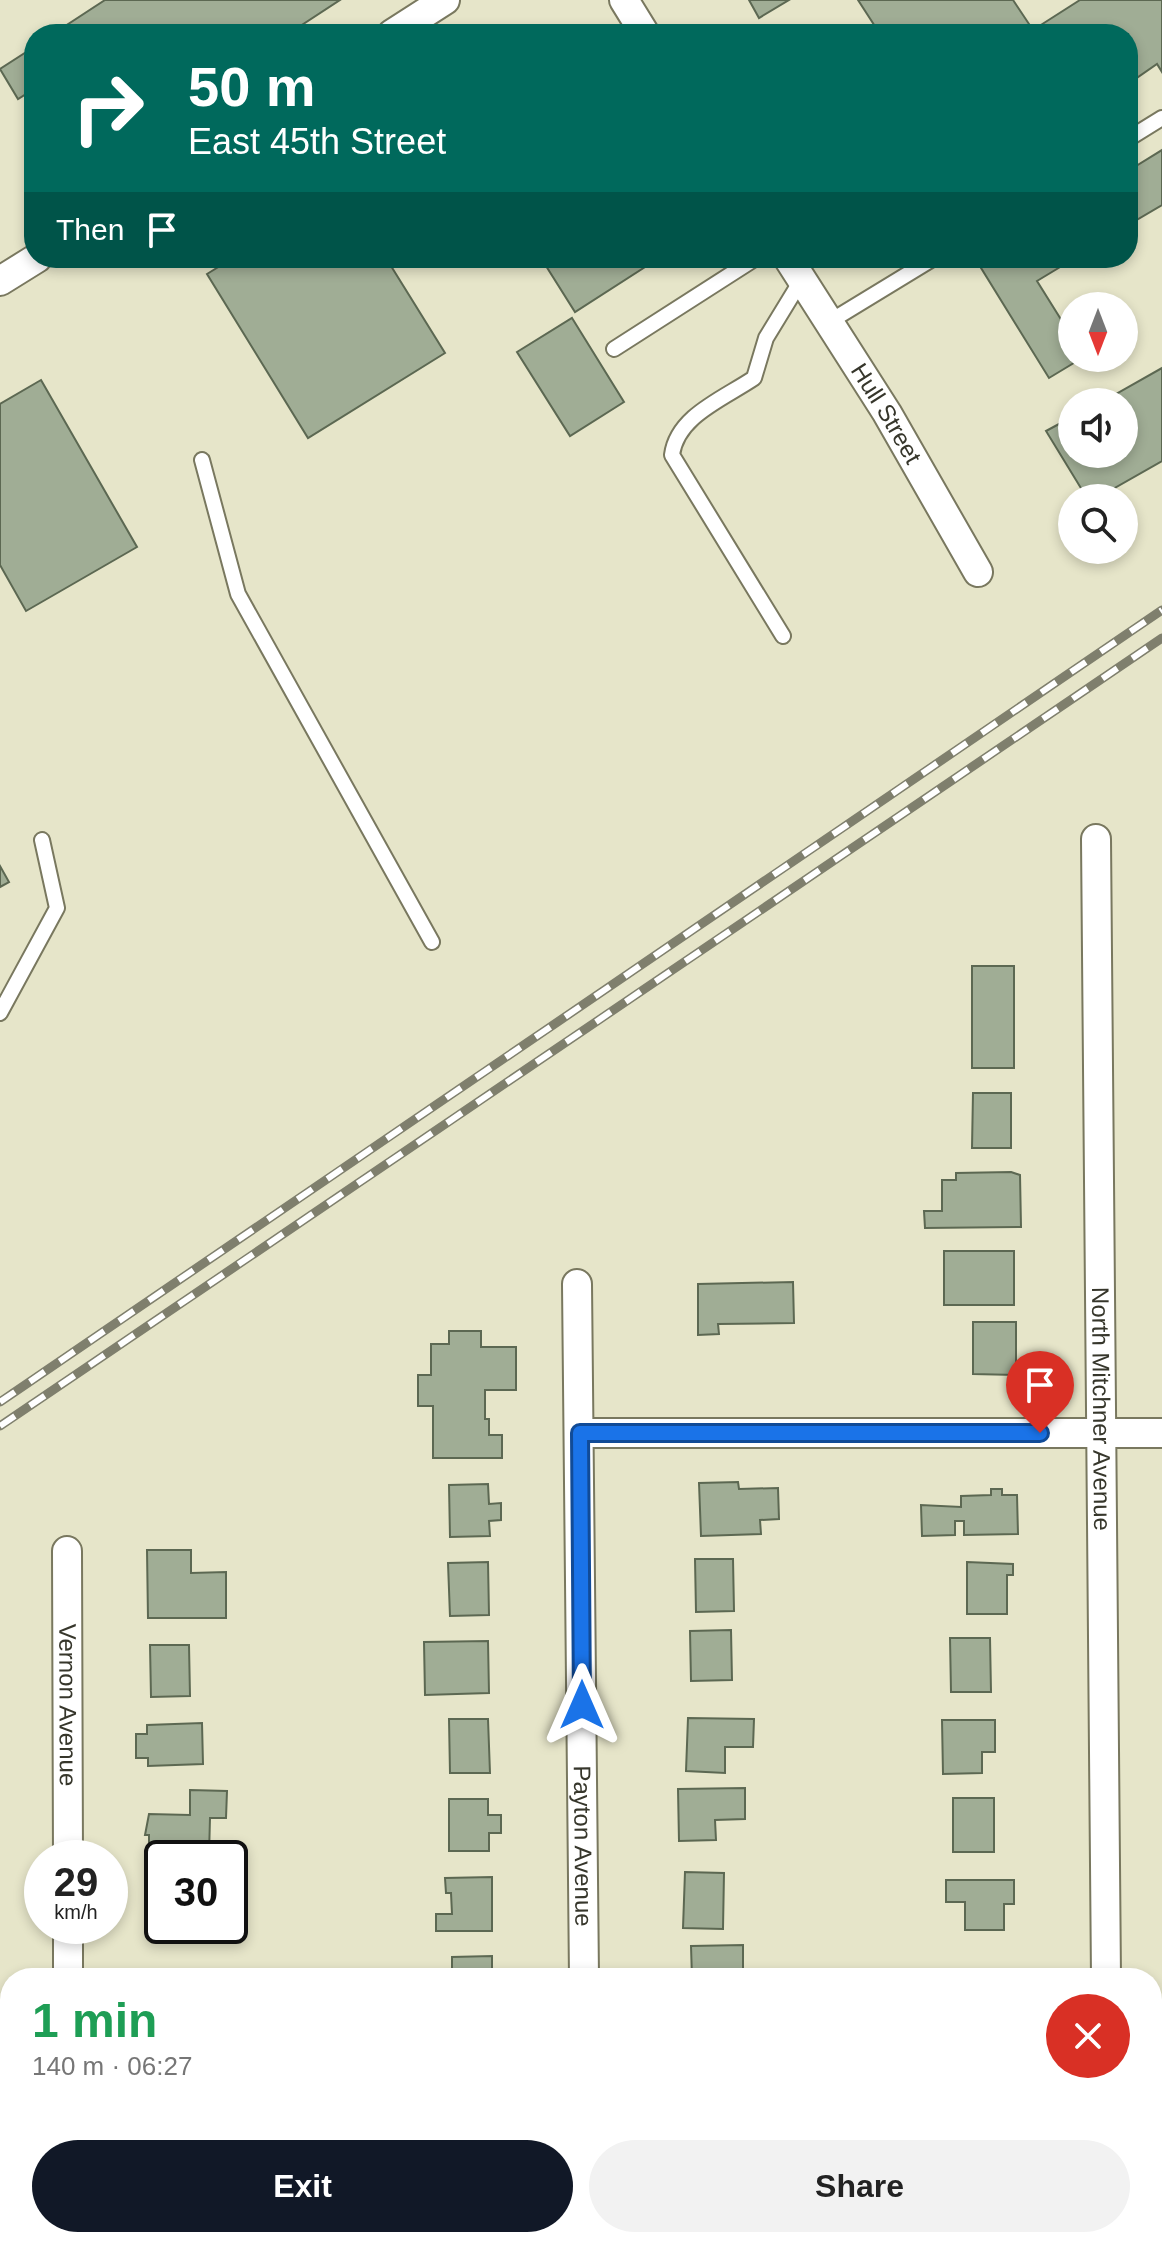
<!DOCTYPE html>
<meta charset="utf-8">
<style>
:root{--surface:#fff;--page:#f2f2f2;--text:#222;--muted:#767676;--accent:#111827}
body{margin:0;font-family:Helvetica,sans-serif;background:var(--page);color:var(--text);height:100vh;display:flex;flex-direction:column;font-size:30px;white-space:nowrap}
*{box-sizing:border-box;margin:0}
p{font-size:26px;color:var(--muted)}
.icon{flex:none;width:44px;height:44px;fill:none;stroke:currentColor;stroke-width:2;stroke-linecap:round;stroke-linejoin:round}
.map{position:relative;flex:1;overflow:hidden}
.side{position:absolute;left:0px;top:1968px;width:1162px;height:280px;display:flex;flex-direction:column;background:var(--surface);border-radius:32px 32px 0 0;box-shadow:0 4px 12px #0003}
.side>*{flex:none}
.hud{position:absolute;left:24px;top:24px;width:1114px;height:244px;border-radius:32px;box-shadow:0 4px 12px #0003;background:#00695c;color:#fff;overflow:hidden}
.needle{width:52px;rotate:180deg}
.controls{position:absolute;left:1058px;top:292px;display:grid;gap:16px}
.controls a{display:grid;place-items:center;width:80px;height:80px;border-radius:50%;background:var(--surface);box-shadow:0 4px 12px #0003;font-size:40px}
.speed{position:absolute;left:24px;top:1840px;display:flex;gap:16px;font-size:40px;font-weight:700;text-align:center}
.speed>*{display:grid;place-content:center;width:104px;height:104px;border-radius:50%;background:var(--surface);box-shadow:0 4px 12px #0003;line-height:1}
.speed small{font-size:20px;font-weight:400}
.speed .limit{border:4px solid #111;border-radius:12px;background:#fff;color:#111}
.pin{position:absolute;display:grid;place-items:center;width:68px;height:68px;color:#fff;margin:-82px -34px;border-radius:50% 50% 50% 0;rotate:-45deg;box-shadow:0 0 8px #0007}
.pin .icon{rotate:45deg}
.me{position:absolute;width:88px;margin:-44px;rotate:0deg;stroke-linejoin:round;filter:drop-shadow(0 0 6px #0008)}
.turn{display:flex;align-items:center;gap:28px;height:168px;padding:0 32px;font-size:36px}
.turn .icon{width:104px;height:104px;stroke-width:2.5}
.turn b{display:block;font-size:56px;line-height:68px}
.then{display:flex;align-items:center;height:76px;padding:0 32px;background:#0003;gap:16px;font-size:30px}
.round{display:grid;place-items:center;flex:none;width:84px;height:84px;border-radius:42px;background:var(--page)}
.summary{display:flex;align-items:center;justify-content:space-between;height:136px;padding:0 32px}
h1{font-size:48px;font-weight:600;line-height:60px;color:#1e9e55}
.action{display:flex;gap:16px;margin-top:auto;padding:16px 32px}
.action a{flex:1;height:92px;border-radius:48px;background:var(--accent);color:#fff;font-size:32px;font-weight:600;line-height:92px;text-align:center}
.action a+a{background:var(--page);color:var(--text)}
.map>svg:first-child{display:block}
.building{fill:#a0ad95;stroke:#5c6852;stroke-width:2}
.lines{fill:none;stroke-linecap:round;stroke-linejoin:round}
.lane-casing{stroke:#79785f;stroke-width:18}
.street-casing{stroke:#79785f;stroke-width:32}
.lane{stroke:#fff;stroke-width:14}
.street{stroke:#fff;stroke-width:28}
.rail-casing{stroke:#7f7f6d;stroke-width:9}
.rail{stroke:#fff;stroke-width:6;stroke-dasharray:18;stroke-linecap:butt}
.route-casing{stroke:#114b97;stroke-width:20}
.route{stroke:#1a73e8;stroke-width:14}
.labels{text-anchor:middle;stroke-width:7;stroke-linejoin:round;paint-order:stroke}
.street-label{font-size:24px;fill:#36362b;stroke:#fff}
</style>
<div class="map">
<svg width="1162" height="2248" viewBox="0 0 1162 2248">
<rect width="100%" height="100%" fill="#e6e5c9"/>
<g class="building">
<polygon points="105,0 340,0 288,34 53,34"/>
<polygon points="749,0 789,0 759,18"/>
<polygon points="858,0 1013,0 1033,30 1080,0 1162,0 1162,72 1157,64 1128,84 1128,34 880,34"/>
<polygon points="34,47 34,89 18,99 0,69"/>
<polygon points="1162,150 1162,205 1128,225 1128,171"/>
<polygon points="233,258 386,258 445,353 308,438 207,274"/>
<polygon points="541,258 659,258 575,312"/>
<polygon points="987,258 1075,258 1037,281 1072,337 1072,358 1082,358 1049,378 978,263"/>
<polygon points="572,318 624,402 570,436 517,352"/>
<polygon points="1162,368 1162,461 1097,498 1087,498 1046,431 1072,417 1072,454 1124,454 1124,402 1102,402"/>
<polygon points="41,380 137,547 26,611 0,565 0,404"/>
<polygon points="0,866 9,882 0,887"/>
<rect x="972" y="966" width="42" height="102"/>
<polygon points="973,1093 1011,1093 1011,1148 972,1148"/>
<polygon points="1011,1172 1020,1175 1021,1227 925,1228 924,1211 942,1211 942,1180 956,1180 956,1173"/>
<rect x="944" y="1251" width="70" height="54"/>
<polygon points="793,1282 794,1323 718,1324 719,1334 698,1335 698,1284"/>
<polygon points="973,1322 1016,1322 1016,1375 973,1374"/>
<polygon points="449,1331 481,1331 481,1347 516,1347 516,1390 485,1390 485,1419 489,1419 489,1435 502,1435 502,1458 433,1458 433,1406 418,1406 418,1375 431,1375 431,1344 449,1344"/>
<polygon points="738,1482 739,1489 778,1488 779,1519 760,1520 761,1534 701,1536 699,1483"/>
<polygon points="488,1484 489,1504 501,1503 501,1520 489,1521 490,1536 450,1537 449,1485"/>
<polygon points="991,1489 1002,1489 1002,1495 1017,1495 1018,1534 964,1535 964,1521 955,1521 955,1535 922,1536 921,1505 961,1507 961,1496 991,1495"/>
<polygon points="147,1550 191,1550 191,1573 226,1572 226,1618 148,1618"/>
<polygon points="695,1559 733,1559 734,1611 696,1612"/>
<polygon points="488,1562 489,1615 450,1616 448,1563"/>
<polygon points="967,1562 1013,1564 1013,1575 1007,1575 1007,1614 967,1614"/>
<polygon points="731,1630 732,1680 691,1681 690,1631"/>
<polygon points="950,1638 990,1638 991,1692 951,1692"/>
<polygon points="488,1641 489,1693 425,1695 424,1642"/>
<polygon points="150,1645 189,1645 190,1696 151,1697"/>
<polygon points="688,1718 754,1719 753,1747 725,1747 725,1773 686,1771"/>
<polygon points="449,1719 488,1719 490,1773 450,1773"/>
<polygon points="942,1720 995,1720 995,1752 982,1752 982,1773 943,1774"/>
<polygon points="202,1723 203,1764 148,1766 148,1758 136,1758 136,1734 147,1734 147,1725"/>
<polygon points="745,1788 745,1819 715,1820 716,1840 679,1841 678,1789"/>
<polygon points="190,1790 227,1791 226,1818 210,1818 209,1855 149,1853 149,1835 145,1835 149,1814 190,1815"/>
<rect x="953" y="1798" width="41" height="54"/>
<polygon points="449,1799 488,1799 488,1815 501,1815 501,1833 489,1833 489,1851 449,1851"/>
<polygon points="685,1872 724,1873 723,1929 683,1928"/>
<polygon points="149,1874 162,1874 162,1916 149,1915"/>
<polygon points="492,1877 492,1931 436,1931 436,1914 452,1914 451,1893 446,1893 445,1878"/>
<polygon points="946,1880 1014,1880 1014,1904 1004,1904 1004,1930 965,1930 965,1902 946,1902"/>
<polygon points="743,1945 743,1978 692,1978 691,1946"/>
<polygon points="492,1956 492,1978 452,1978 452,1957"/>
<rect x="457" y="2238" width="40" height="9"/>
<polygon points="686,2238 725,2238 725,2243 686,2244"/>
<rect x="945" y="2238" width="46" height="5"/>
</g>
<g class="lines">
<g class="lane-casing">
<g id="lane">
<polyline points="1128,139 1162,118"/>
<polyline points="829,322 934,258"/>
<polyline points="614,349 756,258"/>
<polyline points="202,460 238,594 432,942"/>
<path d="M783,636L672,455C677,416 723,399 754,378L766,338L802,279"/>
<polyline points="0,1013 57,908 42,840"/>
</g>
</g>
<g class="street-casing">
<g id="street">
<polyline points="624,0 645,34"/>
<polyline points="392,34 445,0"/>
<path id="s1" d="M788,258L887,413L978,572"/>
<polyline points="0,281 37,258"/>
<path id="s2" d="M1096,839L1106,1978"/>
<path id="s3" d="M577,1284L584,1978"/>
<polyline points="580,1433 1162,1433"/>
<path id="s4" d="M67,1551L68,1858"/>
<polyline points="68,1926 68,1978"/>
<polyline points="69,2238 69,2248"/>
<polyline points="586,2238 586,2248"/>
<polyline points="1108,2238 1108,2248"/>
</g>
</g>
<use href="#lane" class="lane"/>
<use href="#street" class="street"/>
<g class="rail-casing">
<g id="rail">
<polyline points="0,1402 1162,610"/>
<polyline points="0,1426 1162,638"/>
</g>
</g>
<use href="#rail" class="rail"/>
</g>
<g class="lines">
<g class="route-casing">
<polyline id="route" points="582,1705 580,1433 1040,1433"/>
</g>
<use href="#route" class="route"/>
</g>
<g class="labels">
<g class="street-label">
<text dy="8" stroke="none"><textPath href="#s1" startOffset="184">Hull Street</textPath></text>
<text dy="8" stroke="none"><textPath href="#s2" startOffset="570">North Mitchner Avenue</textPath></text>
<text dy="8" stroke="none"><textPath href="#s4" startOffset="154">Vernon Avenue</textPath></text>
<text dy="8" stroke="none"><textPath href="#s3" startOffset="562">Payton Avenue</textPath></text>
</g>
</g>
</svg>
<div class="controls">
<a><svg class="needle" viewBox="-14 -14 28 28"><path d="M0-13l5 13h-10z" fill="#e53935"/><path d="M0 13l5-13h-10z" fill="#767676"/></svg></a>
<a><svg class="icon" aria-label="sound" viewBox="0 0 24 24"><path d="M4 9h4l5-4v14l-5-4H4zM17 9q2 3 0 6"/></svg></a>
<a><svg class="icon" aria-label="search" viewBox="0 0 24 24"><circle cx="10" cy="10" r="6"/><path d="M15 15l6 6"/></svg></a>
</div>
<div class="speed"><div>29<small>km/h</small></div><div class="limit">30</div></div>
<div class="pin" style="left:1040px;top:1433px;background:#d93025"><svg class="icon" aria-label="arrive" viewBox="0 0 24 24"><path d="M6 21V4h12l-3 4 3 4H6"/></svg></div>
<svg class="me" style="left:582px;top:1705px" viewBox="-20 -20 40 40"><path d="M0-17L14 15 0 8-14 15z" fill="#1a73e8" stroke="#fff" stroke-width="4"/></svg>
<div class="hud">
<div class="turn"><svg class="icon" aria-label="right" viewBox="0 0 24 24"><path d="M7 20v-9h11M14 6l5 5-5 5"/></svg><div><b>50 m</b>East 45th Street</div></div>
<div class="then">Then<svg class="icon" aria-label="arrive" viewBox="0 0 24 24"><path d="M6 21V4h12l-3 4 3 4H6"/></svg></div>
</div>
<section class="side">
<div class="summary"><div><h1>1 min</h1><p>140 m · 06:27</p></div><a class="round" style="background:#d93025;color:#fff"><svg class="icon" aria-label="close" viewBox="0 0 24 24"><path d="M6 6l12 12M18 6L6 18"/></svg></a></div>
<div class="action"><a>Exit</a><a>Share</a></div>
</section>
</div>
